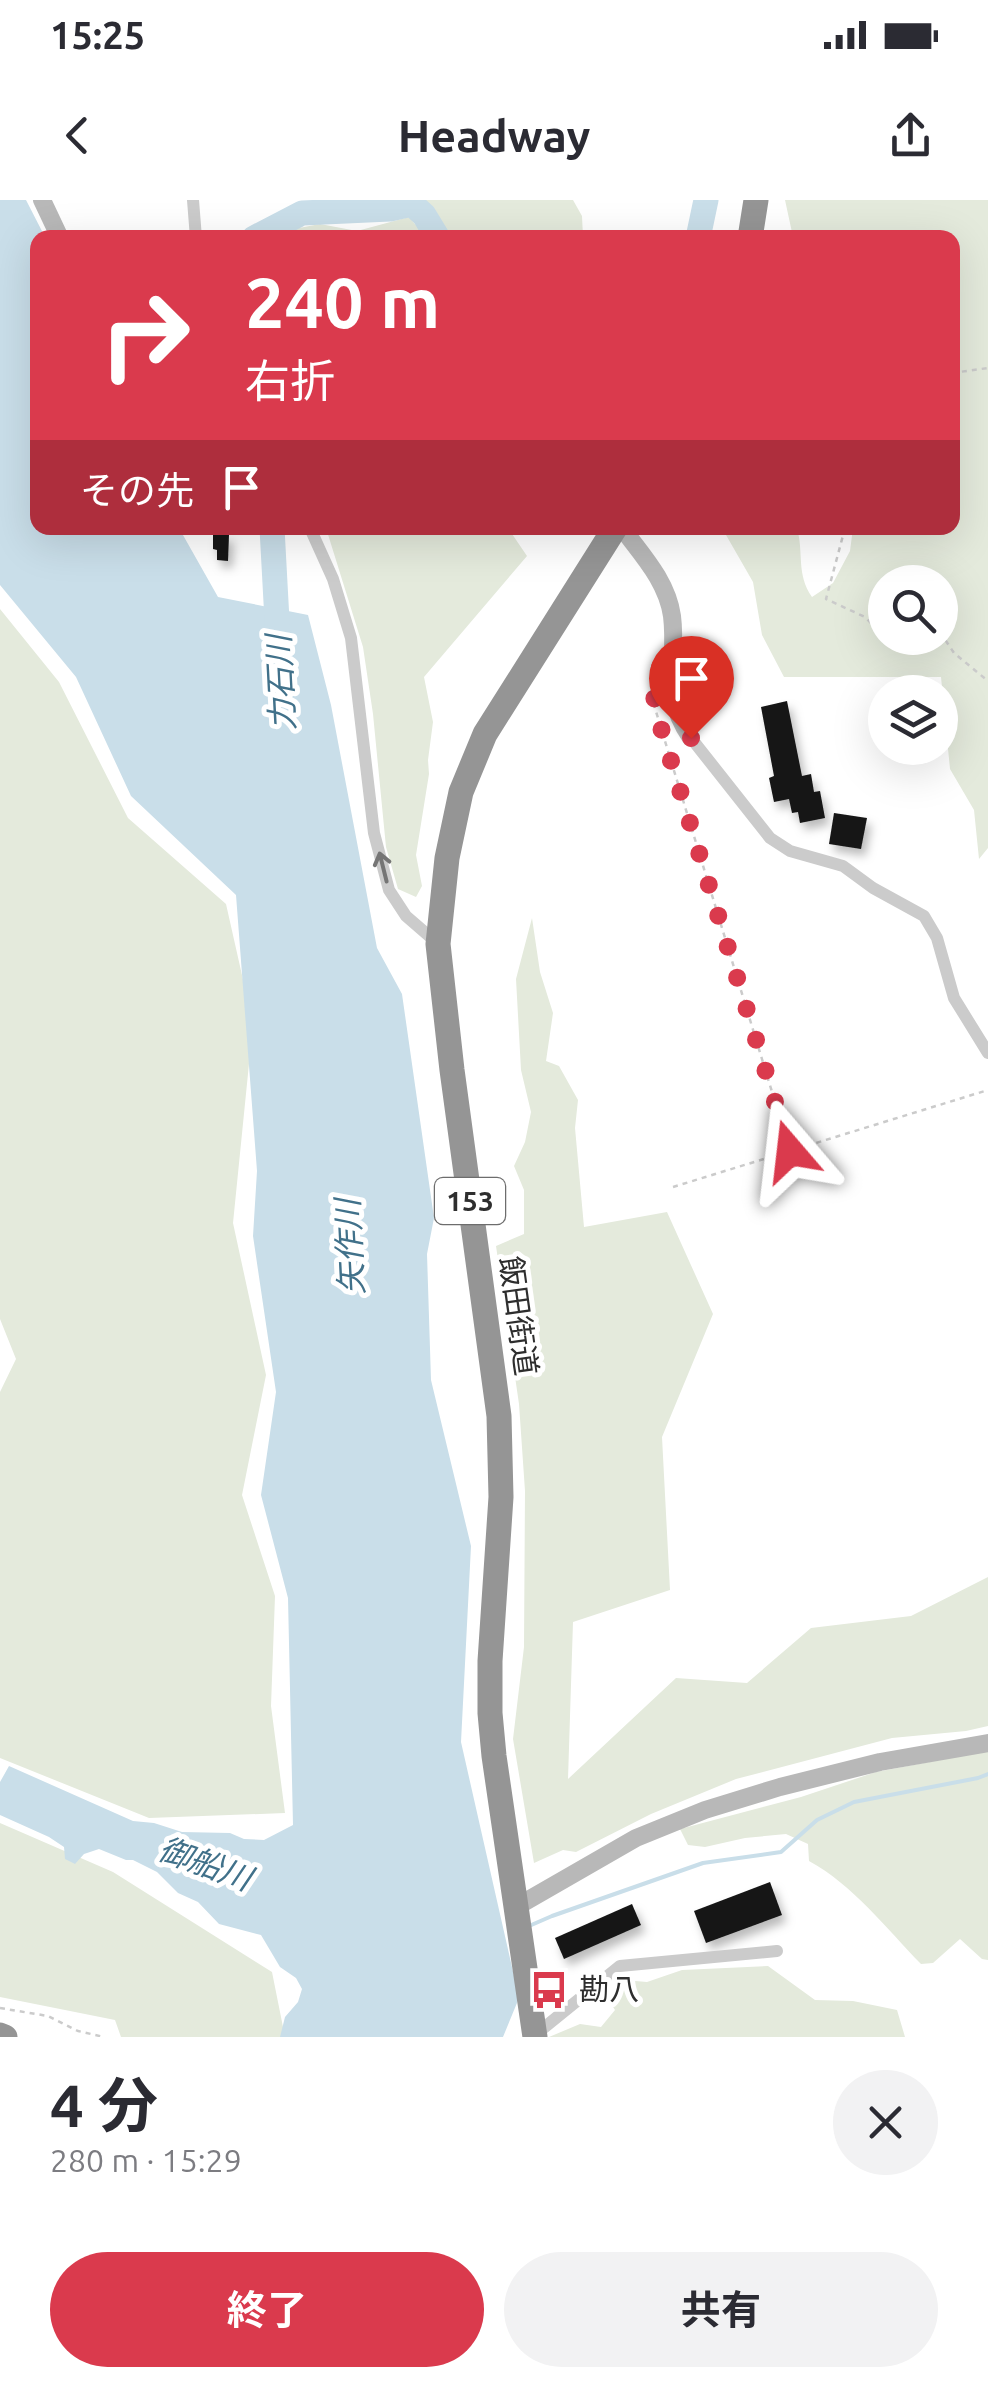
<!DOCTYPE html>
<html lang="ja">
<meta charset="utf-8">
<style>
:root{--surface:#fff;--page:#f2f2f3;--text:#2b2b33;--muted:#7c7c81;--accent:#da3a4d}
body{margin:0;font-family:Ubuntu,"Noto Sans JP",sans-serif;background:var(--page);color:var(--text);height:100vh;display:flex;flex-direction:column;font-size:38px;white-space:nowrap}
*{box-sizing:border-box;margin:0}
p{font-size:32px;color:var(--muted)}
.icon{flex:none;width:55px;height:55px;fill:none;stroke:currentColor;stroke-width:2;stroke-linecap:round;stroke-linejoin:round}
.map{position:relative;height:1837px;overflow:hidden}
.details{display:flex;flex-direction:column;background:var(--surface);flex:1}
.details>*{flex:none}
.hud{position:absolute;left:30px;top:30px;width:930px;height:305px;border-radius:20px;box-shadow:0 10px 40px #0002;background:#da3a4d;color:#fff;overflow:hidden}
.fabs{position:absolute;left:868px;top:365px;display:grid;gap:20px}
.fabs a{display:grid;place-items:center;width:90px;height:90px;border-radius:50%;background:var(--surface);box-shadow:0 10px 40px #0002;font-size:50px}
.pin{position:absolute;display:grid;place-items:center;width:85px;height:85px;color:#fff;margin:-102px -42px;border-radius:50% 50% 50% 0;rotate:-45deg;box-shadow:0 0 10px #0007}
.pin .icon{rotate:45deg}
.me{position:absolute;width:110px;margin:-55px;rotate:343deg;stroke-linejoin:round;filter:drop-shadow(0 0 8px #0008)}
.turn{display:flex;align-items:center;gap:35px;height:210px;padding:0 50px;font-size:45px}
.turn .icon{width:130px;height:130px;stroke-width:2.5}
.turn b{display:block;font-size:70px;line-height:85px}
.then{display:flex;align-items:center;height:95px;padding:0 50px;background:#0003;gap:20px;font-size:38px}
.round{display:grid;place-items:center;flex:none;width:105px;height:105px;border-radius:52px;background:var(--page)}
.summary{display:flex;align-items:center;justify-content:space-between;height:170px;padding:0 50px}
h1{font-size:60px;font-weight:700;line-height:75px}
.button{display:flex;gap:20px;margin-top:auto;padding:20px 50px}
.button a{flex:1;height:115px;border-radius:60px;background:var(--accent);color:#fff;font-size:40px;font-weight:700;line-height:115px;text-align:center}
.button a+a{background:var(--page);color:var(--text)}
.status{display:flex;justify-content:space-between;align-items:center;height:70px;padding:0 50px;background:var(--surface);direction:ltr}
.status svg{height:28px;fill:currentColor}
header{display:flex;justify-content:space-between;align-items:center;height:130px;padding:0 50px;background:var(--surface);font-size:45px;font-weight:700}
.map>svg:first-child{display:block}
.green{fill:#e4eadc;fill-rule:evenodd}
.water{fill:#c9dee9}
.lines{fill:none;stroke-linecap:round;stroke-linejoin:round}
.stream{stroke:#c9dee9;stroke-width:4}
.river{stroke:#c9dee9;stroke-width:25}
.building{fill:#151515;filter:url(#shadow)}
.path{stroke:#cbcbcb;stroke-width:2.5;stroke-dasharray:5 5;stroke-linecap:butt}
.street{stroke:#cbcbcb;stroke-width:12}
.secondary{stroke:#b8b8b8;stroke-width:18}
.highway{stroke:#959595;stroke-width:25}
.oneway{stroke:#757575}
.route{stroke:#da3a4d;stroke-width:18;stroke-dasharray:0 32.4}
.labels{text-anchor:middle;stroke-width:10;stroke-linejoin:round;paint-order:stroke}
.shield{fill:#fff;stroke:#6d6d6d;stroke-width:2.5}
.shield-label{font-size:28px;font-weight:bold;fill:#2e2e2e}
.street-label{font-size:30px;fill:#2e2e2e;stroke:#fff}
.poi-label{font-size:30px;fill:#2e2e2e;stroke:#fff;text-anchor:start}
.water-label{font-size:32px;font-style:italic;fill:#41718a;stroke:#fff}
</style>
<div class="status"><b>15:25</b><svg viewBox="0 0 49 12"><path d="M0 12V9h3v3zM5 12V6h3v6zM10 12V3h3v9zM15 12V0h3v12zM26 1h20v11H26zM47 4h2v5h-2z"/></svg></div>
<header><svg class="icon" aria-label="back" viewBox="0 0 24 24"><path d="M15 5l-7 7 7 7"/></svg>Headway<svg class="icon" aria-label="share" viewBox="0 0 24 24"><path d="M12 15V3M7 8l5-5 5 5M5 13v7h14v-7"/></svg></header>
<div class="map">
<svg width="988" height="1837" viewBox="0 0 988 1837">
<defs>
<filter id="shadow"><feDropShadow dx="4.5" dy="7" stdDeviation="5" flood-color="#0004"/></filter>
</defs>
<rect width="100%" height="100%" fill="#fff"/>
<g class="green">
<polygon points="420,0 573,0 582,16 583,37 449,37 431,10"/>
<path d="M785,0H988V648L979,659L974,610L950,569L941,477H784L762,435L753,382L722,328H797C804,353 796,374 812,397L833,383L850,351L853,328H952V38L793,37ZM885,382H940V438H885Z"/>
<polygon points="409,17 426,37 280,37 299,28 320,24 357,31"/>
<polygon points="326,328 508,328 527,356 424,477 433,522 428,560 429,574 416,655 422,686 416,697 398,689 386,647 373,514 363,447"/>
<polygon points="0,409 59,482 128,618 226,704 253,824 233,1023 266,1175 242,1295 275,1396 271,1506 285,1613 149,1618 0,1558 0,1192 16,1159 0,1119"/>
<polygon points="532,718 540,772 553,813 546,861 559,866 578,900 575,928 584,1027 667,1012 713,1114 662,1237 670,1390 573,1422 568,1579 676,1478 747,1483 811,1428 911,1416 988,1377 988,1526 966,1531 892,1538 736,1579 651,1614 576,1652 563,1650 534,1663 513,1539 524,1447 525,1291 519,1204 496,1046 524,1034 524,990 514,966 525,942 531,912 521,870 516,779"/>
<path d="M988,1551V1760L982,1759L960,1739L933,1763L921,1764C886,1728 853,1685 809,1661L808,1644L786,1634L745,1638L705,1647L688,1645L680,1629L801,1597L876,1572Z"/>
<polygon points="0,1623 113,1672 272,1772 285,1837 121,1837 115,1820 0,1797"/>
<polygon points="768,1766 815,1800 853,1801 897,1810 905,1837 549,1837 580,1824 601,1827 615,1810 608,1799 624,1780 647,1782 682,1770"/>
</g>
<polygon class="water" points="0,0 26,0 45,37 38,38 38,328 179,328 218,397 308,415 331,505 377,748 402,794 434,1018 427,1054 431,1180 471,1346 461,1542 519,1798 503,1837 280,1837 285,1817 298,1802 302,1789 296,1778 280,1767 261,1735 219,1724 198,1702 178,1693 157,1672 133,1660 126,1660 99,1649 84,1654 75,1664 65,1659 64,1647 49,1637 0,1615 0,1582 9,1566 133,1621 154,1623 182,1632 230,1633 244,1639 264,1640 293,1625 288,1398 261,1295 276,1192 253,1036 257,971 236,695 131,596 76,477 0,385"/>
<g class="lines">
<polyline class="stream" points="529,1726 552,1716 703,1663 781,1652 817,1620 854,1602 978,1578 988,1574"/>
<g class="river">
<polyline points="254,38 302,13 390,9 412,4 424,15 438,38"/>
<polyline points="698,38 706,0"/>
<polyline points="272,328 278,439"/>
</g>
</g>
<g class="building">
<polygon points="213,335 229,335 228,361 217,360 217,350 213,349"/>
<polygon points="787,501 802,576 811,574 814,592 820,591 825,618 800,623 798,612 792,613 789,599 774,602 769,578 774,576 761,507"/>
<polygon points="834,613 867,618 861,649 829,644"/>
<polygon points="770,1682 782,1715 706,1743 694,1711"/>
<polygon points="632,1704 641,1725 564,1759 555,1738"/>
</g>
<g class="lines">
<g class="path">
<polyline points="952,173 988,168"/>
<polyline points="845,328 826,399 865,417 885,437"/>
<polyline points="940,432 954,453 988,481"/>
<polyline points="655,483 654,505 790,951"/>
<polyline points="673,987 988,890"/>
<polyline points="0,1808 48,1816 78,1831 104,1837"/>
</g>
<g class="street">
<polyline points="193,0 196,38"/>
<polyline points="310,328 333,379 351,438 374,633 389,690 406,716 436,742"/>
<polyline points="691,538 770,638 790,651 843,666 873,688 924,716 937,738 954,798 988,853"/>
<polyline points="535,1835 620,1766 777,1751"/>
</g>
<g class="secondary">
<polyline points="42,0 60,38"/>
<path d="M622,328C642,355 667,381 672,416C678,464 660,493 691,538"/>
<polyline points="516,1707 636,1638 705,1610 780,1587 880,1562 988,1543"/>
</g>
<g class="highway">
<polyline points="750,38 756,0"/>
<polyline points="0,1835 5,1837"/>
<polyline points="535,1837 494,1556 490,1513 490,1461 501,1297 499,1216 452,870 438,744 447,658 461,592 485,534 615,328"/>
</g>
</g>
<defs><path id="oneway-shaft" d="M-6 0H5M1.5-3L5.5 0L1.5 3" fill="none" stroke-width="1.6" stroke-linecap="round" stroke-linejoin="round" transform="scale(2.5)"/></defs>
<use class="oneway" href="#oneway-shaft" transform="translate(383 667) rotate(-104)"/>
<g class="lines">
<path class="route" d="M691,538C674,513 671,489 671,459L656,471L654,505L790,951"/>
</g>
<defs>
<g id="bus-bare" transform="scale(3)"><path d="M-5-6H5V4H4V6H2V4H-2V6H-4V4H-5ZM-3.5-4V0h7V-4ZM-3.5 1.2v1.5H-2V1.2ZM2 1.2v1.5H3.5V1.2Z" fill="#da3a4d" stroke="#fff" stroke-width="2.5" paint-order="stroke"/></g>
</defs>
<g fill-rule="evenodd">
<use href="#bus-bare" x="549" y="1790"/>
</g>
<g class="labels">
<rect class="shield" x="435" y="978" width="70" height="46" rx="8"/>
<g class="shield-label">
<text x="470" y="1011">153</text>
</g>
<g class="street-label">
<text transform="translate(518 1116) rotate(82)" y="10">飯田街道</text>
</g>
<g class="poi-label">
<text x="579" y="1800">勘八</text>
</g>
<g class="water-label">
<text transform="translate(281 483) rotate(-93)" y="11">力石川</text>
<text transform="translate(350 1047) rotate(-93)" y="11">矢作川</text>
<text transform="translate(205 1664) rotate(20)" y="11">御船川</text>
</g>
</g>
</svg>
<div class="fabs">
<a><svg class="icon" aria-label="search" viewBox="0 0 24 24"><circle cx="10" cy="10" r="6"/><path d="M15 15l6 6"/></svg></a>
<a><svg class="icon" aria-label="layers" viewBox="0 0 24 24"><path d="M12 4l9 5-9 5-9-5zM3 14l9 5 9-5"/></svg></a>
</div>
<div class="pin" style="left:691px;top:538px;background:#d93025"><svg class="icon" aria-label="arrive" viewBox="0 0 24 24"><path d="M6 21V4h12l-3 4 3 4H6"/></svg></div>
<svg class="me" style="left:790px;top:951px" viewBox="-20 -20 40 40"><path d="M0-17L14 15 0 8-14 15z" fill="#da3a4d" stroke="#fff" stroke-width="4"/></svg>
<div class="hud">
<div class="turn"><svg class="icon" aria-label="right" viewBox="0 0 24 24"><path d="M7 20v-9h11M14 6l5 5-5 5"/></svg><div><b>240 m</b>右折</div></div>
<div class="then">その先<svg class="icon" aria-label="arrive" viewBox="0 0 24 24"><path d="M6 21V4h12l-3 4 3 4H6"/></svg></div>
</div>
</div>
<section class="details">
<div class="summary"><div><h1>4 分</h1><p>280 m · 15:29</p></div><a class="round"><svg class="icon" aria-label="close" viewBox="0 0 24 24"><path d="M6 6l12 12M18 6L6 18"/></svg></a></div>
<div class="button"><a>終了</a><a>共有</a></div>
</section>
